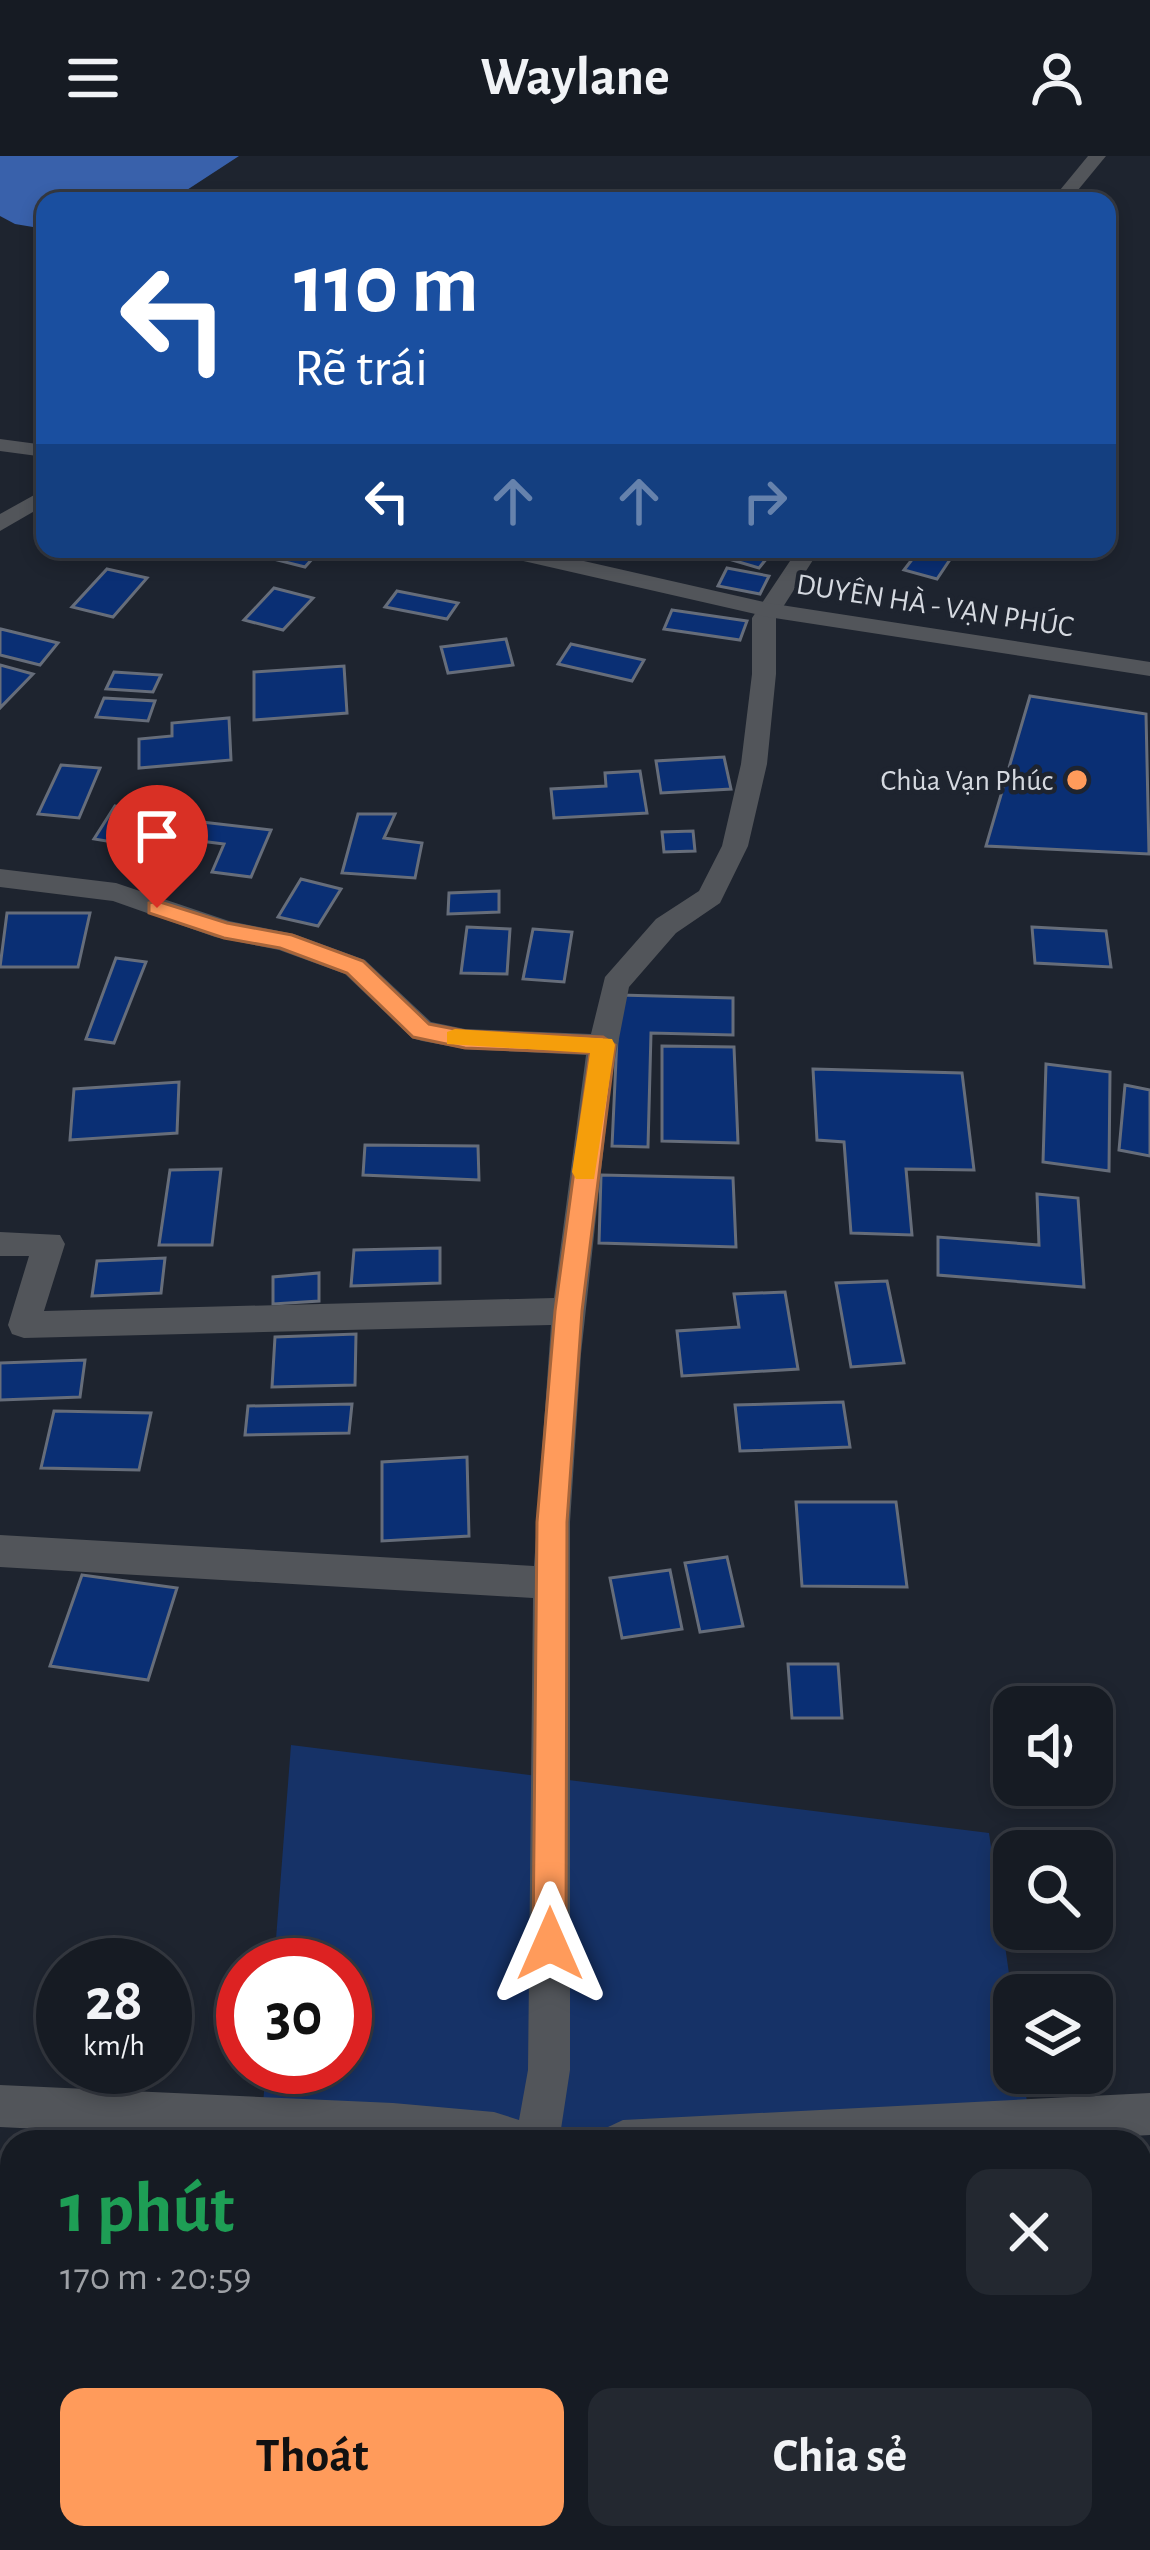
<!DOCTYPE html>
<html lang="vi">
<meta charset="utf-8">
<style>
:root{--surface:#161b23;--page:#232830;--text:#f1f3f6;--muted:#9ea1a6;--line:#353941;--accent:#ff9b5b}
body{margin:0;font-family:"Alegreya Sans",sans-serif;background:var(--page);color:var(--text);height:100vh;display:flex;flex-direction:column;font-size:45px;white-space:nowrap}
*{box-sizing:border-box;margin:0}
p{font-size:39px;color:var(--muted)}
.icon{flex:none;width:66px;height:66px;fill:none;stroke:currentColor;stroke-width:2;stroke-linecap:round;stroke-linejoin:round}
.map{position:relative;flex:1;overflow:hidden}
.sheet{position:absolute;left:0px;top:1974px;width:1152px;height:420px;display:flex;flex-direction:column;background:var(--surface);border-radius:36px 36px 0 0;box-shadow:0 6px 18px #0003,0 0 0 3px var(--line)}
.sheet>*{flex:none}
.banner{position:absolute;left:36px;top:36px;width:1080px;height:366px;border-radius:24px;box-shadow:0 6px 18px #0003,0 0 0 3px var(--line);background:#1a4fa0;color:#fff;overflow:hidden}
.controls{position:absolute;left:993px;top:1530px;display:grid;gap:24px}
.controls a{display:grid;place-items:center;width:120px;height:120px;border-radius:24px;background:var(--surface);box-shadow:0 6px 18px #0003,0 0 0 3px var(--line);font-size:60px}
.speed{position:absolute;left:36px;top:1782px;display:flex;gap:24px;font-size:60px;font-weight:700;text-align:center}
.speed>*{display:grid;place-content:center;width:156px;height:156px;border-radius:50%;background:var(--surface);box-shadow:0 6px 18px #0003,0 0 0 3px var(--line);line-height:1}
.speed small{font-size:30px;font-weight:400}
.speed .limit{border:18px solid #d22;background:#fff;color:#111}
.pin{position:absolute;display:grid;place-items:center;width:102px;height:102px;color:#fff;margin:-123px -51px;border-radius:50% 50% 50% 0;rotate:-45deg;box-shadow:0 0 12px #0007}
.pin .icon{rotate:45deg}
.me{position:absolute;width:132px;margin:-66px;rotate:0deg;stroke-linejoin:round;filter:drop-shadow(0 0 9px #0008)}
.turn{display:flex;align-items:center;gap:42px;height:252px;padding:0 60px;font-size:54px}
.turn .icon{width:156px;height:156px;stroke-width:2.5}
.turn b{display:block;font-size:84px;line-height:102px}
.lanes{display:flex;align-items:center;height:114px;padding:0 60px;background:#0003;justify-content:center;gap:60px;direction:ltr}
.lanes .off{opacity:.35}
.round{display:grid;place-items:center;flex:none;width:126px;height:126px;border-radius:24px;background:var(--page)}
.overview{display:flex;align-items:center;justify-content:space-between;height:204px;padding:0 60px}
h1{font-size:72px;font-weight:600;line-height:90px;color:#1e9e55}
.action{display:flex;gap:24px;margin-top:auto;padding:24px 60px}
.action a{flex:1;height:138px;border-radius:24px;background:var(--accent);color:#111;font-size:48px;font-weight:600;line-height:138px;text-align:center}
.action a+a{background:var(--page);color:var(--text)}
header{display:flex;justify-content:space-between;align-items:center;height:156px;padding:0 60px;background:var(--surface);font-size:54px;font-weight:600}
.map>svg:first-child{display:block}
.green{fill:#163267}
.water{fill:#3961ab}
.building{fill:#0a2f74;stroke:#666d7a;stroke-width:3}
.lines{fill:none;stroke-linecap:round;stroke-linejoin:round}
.minor{fill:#52555a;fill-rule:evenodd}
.tertiary{fill:#52555a;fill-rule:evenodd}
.route{fill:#ff9b5b;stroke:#a6653b;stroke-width:3}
.slow{fill:#f59e0b}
.poi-dot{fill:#ff9b5b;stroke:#1e242f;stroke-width:4.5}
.labels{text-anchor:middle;stroke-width:9;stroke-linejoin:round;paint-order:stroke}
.far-street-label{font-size:30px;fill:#d5d9e0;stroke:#1e242f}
.far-poi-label{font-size:30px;fill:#d5d9e0;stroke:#1e242f;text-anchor:end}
</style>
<header><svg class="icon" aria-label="menu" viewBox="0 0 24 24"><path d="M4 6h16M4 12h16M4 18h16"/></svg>Waylane<svg class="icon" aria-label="person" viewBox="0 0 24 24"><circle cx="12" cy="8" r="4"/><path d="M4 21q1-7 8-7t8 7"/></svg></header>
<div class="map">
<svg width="1150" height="2394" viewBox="0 0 1150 2394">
<rect width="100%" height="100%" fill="#1e242f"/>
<polygon class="green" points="291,1589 989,1677 1014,1853 1014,1917 1023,1917 1032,1983 260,1986 266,1911 345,1911 345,1809 274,1809"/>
<polygon class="water" points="0,0 239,0 170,45 45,45 45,73 15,68 0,60"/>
<g class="building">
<polygon points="287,393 321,393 305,411 277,404"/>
<polygon points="742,393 756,393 771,397 759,412 732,404"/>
<polygon points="920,393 957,393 937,423 904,414"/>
<polygon points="727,412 769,420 760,438 718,430"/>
<polygon points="107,413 147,422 113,461 72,451"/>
<polygon points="274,432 313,442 283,474 244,464"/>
<polygon points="397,435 458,447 447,463 385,451"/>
<polygon points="672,454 747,465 740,484 664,473"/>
<polygon points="0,475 1,473 58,487 40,509 0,499"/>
<polygon points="506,483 513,509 448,517 441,491"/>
<polygon points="571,488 644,504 632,525 558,508"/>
<polygon points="0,509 33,518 0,552"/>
<polygon points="344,510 347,557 254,564 254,516"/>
<polygon points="114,516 161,519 153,536 106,533"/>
<polygon points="1030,540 1146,558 1149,698 986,690"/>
<polygon points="104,542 155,545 148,565 96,561"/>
<polygon points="229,562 231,604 139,612 139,583 172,580 172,567"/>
<polygon points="724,601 731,633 661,637 656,605"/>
<polygon points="61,609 100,612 79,662 38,658"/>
<polygon points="640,615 647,657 554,662 551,633 606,630 605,617"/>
<polygon points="115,650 170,659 150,692 94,683"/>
<polygon points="358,658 395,658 384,682 422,687 415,722 342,717"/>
<polygon points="193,665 271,674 251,721 212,716 224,688 184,683"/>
<polygon points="693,675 695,695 664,696 662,676"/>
<polygon points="301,723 341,733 318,770 278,761"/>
<polygon points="499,735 499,756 448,758 449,737"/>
<polygon points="7,757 90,757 78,811 0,811"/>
<polygon points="467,771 510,773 507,818 461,817"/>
<polygon points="1032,771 1106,775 1111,811 1035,807"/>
<polygon points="533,773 572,776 564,826 523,823"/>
<polygon points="116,802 146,806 114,887 86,883"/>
<polygon points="619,839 733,842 733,879 651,877 648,991 612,990"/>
<polygon points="662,890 734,891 738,987 662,985"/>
<polygon points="1046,908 1110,916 1109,1015 1043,1006"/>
<polygon points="813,913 962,917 974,1014 906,1013 912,1079 851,1077 844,986 817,984"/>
<polygon points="179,926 177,977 70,984 74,933"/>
<polygon points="1125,929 1150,934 1150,1000 1119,994"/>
<polygon points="365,989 478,990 479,1024 363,1019"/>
<polygon points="221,1013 212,1089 159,1089 170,1014"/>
<polygon points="601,1019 733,1022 736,1091 599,1087"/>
<polygon points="1037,1038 1078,1042 1084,1131 938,1119 938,1081 1039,1089"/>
<polygon points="440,1092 440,1127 351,1130 354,1094"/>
<polygon points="165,1102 161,1137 92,1140 97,1105"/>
<polygon points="319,1117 319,1145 273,1148 273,1121"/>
<polygon points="887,1125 904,1207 851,1211 836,1127"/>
<polygon points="785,1136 798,1213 682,1220 677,1175 739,1171 734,1138"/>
<polygon points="356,1178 355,1229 272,1231 275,1181"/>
<polygon points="85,1204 80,1241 0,1244 0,1207"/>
<polygon points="843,1246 850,1291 740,1295 735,1249"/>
<polygon points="352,1248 349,1277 245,1279 248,1250"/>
<polygon points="54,1255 151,1257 139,1314 41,1312"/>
<polygon points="467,1301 469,1380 382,1385 382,1306"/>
<polygon points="796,1346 896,1346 907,1431 802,1430"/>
<polygon points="727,1401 743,1470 700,1476 685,1407"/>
<polygon points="670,1414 682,1473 622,1482 610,1422"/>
<polygon points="82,1419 177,1432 148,1524 50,1510"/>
<polygon points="788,1508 838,1508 842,1562 792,1562"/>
</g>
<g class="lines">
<g class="minor">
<polygon points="1088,0 1106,0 1069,45 1051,45"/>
<polygon points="45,333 45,349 0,375 0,358"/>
<polygon points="798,393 820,393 776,462 776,518 767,608 748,690 720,747 676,777 629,831 611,924 581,1198 570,1366 570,1914 559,1986 300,1986 0,1971 0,1929 393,1947 494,1956 519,1964 528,1914 533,1442 0,1411 0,1379 534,1410 551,1169 24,1182 12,1178 8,1169 29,1100 0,1100 0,1076 60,1079 65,1088 44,1155 554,1142 586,899 465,893 422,885 412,882 345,818 279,794 215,781 113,745 0,731 0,713 116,727 229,765 294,778 365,804 431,866 465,873 591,878 605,821 656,763 699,735 722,690 741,608 752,518 752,462"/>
<polygon points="1150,1937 1150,1979 1028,1986 601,1986 608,1971 623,1964"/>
</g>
<g class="tertiary">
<polygon points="0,283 45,289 45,301 0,295"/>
<polygon points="490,393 531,393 768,447 1150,506 1150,520 768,461 501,400"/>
</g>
</g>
<polygon class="route" points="157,745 227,767 292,779 363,805 429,868 465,875 603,881 615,889 582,1155 567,1366 566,1788 562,1800 550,1805 538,1800 533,1788 537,1366 555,1155 590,897 465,892 413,881 347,817 280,792 224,782 149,757 149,747"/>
<polygon class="slow" points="455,873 612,883 615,889 594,1023 576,1023 572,1016 590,897 447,888 447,876"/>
<circle class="poi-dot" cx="1077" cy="624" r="12"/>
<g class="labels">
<g class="far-street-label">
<text transform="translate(935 449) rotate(9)" y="10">DUYÊN HÀ - VẠN PHÚC</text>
</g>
<g class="far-poi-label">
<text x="1053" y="634">Chùa Vạn Phúc</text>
</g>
</g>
</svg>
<div class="controls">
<a><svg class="icon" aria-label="sound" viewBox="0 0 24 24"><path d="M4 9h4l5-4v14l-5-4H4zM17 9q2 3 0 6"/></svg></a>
<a><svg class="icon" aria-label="search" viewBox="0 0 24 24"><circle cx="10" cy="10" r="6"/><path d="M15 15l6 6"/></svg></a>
<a><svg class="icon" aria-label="layers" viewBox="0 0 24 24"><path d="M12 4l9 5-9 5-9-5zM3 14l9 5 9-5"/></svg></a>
</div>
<div class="speed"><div>28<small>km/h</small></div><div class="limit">30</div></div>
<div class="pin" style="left:157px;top:752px;background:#d93025"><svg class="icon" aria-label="arrive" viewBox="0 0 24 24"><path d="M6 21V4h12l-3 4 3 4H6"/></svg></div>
<svg class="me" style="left:550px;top:1788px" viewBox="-20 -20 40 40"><path d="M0-17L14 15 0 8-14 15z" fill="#ff9b5b" stroke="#fff" stroke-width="4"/></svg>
<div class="banner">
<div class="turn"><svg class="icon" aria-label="left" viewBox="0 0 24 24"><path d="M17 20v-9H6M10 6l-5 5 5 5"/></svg><div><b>110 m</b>Rẽ trái</div></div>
<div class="lanes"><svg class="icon" aria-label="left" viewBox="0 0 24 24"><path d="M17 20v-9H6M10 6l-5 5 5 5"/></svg><svg class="icon off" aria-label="ahead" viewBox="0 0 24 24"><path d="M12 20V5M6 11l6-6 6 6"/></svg><svg class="icon off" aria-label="ahead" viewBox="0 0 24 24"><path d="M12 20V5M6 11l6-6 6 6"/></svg><svg class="icon off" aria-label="right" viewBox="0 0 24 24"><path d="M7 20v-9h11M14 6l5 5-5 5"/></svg></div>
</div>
<section class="sheet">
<div class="overview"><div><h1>1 phút</h1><p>170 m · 20:59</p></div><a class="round"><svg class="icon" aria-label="close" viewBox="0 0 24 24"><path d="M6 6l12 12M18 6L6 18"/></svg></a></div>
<div class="action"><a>Thoát</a><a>Chia sẻ</a></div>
</section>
</div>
